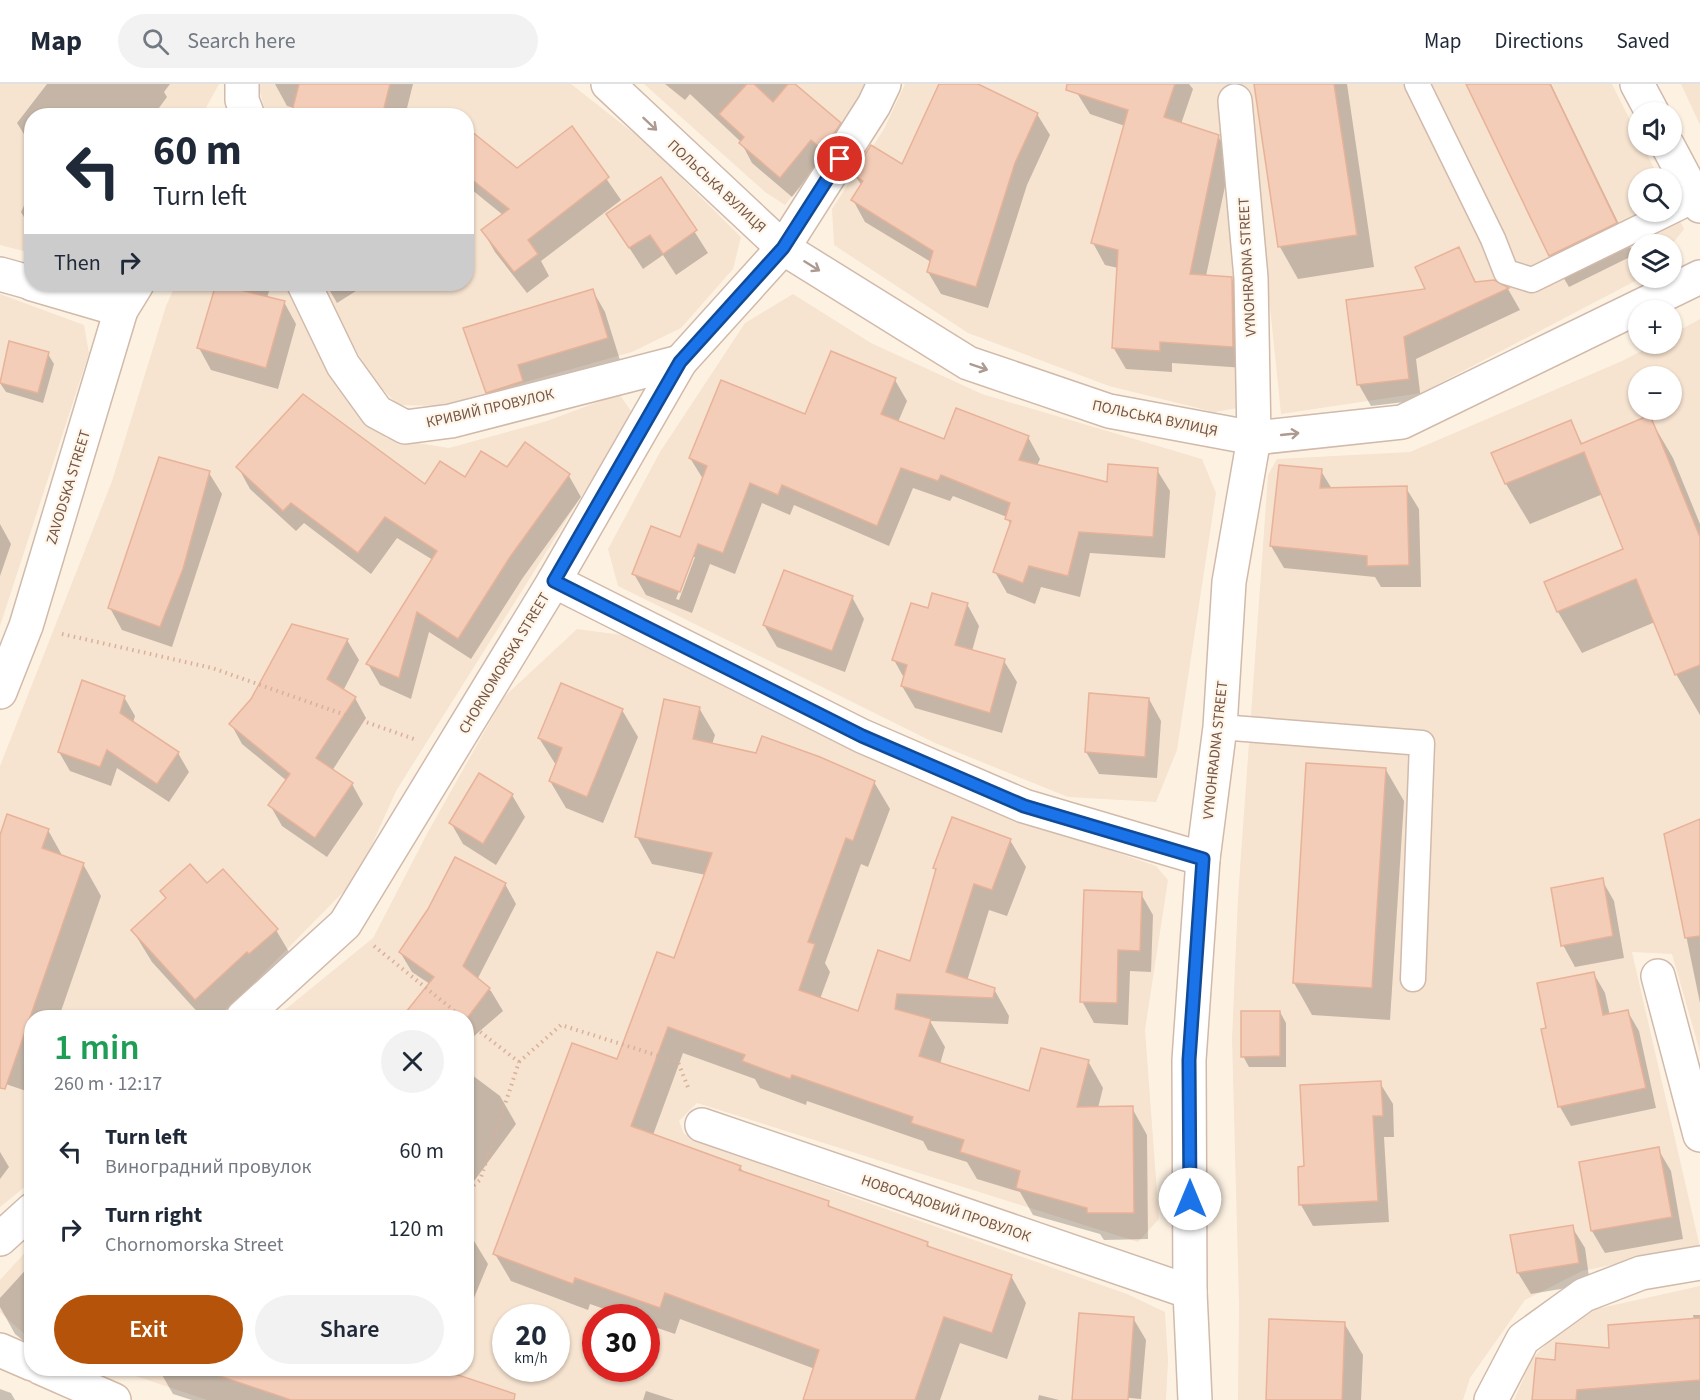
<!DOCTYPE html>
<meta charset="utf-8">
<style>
:root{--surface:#fff;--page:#f2f2f3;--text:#1f2937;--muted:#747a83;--line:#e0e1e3;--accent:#b45309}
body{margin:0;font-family:"Source Sans 3",sans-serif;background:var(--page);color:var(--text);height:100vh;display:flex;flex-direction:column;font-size:22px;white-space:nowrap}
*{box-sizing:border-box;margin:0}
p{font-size:20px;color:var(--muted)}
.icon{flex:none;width:33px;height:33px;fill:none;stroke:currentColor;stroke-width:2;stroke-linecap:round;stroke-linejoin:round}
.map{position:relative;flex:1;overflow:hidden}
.drawer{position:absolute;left:24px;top:926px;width:450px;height:366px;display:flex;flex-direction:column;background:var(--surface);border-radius:24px;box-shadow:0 2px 4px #0004}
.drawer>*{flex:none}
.banner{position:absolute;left:24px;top:24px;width:450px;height:183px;border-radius:24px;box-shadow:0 2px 4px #0004;background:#fff;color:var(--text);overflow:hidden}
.controls{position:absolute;left:1628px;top:18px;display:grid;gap:12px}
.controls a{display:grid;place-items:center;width:54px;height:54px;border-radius:50%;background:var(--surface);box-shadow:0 2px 4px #0004;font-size:30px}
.speed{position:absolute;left:492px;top:1220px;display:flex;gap:12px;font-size:30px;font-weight:700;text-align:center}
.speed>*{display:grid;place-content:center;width:78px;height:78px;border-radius:50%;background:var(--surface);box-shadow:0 2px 4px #0004;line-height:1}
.speed small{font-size:15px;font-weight:400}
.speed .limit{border:9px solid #d22;background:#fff;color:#111}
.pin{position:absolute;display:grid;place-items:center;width:51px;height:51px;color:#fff;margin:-26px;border:3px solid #fff;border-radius:50%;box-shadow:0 2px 6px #0007}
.me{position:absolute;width:66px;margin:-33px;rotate:0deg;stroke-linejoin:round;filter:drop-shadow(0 0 4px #0008)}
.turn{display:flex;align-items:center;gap:21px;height:126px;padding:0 30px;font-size:27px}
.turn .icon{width:78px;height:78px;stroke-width:2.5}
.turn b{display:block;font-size:42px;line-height:51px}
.then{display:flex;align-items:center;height:57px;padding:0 30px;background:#0003;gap:12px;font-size:22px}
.round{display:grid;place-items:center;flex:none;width:63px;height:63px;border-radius:32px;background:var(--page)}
.overview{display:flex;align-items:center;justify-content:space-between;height:102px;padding:0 30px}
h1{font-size:36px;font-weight:600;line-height:45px;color:#1e9e55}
.cta{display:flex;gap:12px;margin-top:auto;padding:12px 30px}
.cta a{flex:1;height:69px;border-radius:36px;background:var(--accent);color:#fff;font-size:24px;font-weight:600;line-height:69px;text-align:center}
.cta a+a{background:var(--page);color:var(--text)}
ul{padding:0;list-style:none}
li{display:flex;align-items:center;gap:18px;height:78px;padding:0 30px}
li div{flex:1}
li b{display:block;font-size:22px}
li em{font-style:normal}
header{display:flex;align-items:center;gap:36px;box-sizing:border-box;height:84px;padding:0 30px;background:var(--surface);border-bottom:2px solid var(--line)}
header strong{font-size:28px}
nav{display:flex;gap:33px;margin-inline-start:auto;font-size:21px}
.search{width:420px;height:54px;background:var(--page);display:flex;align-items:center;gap:15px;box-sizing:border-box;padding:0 21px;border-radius:33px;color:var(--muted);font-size:22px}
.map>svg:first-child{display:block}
.residential{fill:#f6e3d0;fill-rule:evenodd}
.shadow{fill:#0003;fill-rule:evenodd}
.building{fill:#f4cdb8;stroke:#e8b298;stroke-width:1.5}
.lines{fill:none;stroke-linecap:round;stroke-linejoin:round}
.lane-casing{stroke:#d1baab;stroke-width:27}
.street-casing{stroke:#d1baab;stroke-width:36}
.secondary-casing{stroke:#d5baa8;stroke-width:36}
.path{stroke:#d9b09b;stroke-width:4;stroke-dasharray:1.5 4.5;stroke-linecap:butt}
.lane{stroke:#fff;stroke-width:24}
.street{stroke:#fff;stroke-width:33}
.secondary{stroke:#fff;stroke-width:33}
.oneway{stroke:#ad9a91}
.route-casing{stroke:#114b97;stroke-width:15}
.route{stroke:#1a73e8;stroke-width:10}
.labels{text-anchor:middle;stroke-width:4.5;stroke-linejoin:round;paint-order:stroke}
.street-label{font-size:15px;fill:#775647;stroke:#fff6ea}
</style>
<header>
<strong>Map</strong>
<div class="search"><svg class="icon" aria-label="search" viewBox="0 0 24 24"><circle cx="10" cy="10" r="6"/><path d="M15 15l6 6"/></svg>Search here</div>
<nav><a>Map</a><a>Directions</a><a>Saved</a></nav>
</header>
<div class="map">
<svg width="1700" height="1316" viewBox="0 0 1700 1316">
<rect width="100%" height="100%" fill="#fdf2e2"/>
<g class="residential">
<polygon points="0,0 219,0 202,31 32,32 31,169 0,161"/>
<polygon points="258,0 571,0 645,58 741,153 733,185 681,244 632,268 441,322 398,321 371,293 327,216 321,200 466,200 466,32 266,31"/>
<polygon points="644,0 865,0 845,44 785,121 765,108"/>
<polygon points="905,0 1612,0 1638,52 1638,62 1643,62 1659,94 1638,94 1638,128 1671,128 1671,118 1684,145 1671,162 1638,160 1638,194 1641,194 1421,309 1281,330 1248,10 1238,2 1224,4 1242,203 1239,324 1214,328 1109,302 968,249 834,161 832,125 884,45"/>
<polygon points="1681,0 1700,0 1700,41"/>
<polygon points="176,200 286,200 342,301 386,354 449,364 547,337 619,310 631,327 618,354 396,707 357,794 247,906 217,933 32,933 31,1098 0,1123 0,682 112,397 166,222"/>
<polygon points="0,210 84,241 89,269 0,542"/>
<polygon points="793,210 871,259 982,310 1202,375 1216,409 1177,666 1156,718 1068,713 935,659 618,502 608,465 660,368 745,239"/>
<path d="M1700,235V968L1672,870L1632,868L1700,1163L1582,1187L1525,1216L1470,1294L1463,1316H1238L1239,1220L1232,955L1238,813L1268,391L1277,375L1410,368L1622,277L1655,260H1671V251ZM1638,292H1671V326H1638Z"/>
<path d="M577,545L644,554L899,688L1016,734L1156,782L1168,796L1145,946L1159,1135L1138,1158L697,1019L679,1037L684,1050L849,1112L1127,1210L1165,1228L1168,1277L1166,1316H207L112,1284H466V933H276L373,854L429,746L504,613ZM506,1233H556V1284H506ZM596,1233H646V1284H596Z"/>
<polygon points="31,1162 31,1256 0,1228 0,1196"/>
<polygon points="1700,1202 1700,1316 1514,1316 1532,1275 1555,1251 1596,1225"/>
</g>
<g class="shadow">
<polygon points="47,0 170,0 164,8 167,13 153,32 32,32 32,63 17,39"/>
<polygon points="275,0 331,0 351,32 296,32 294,24 287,22"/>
<polygon points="339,0 413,0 405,32 378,32"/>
<polygon points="665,0 792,0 839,39 851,60 823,75 792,113 752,79 741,58 690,10 685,16"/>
<polygon points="941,0 975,0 1037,30 1050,51 1027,101 988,224 941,210 928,188 931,178 865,138 853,116 862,102 854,90 902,82"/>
<polygon points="1080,0 1189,0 1193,5 1181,40 1218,52 1231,74 1206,192 1231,194 1244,216 1245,284 1172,279 1172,288 1126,285 1113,263 1118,184 1105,181 1093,159 1125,42 1090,30 1077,9"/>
<polygon points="1255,0 1347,0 1374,183 1298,195 1280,163"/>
<polygon points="1468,0 1551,0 1634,171 1569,203 1550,171"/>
<polygon points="466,45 517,86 572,45 621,116 541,177 549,192 527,209 495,168 483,147 503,131 466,101"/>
<polygon points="661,95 708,169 676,191 663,171 643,185 608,131"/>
<polygon points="32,104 32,147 21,128"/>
<polygon points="1459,165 1477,200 1494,197 1508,205 1520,226 1416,275 1421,316 1371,322 1359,301"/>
<polygon points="217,200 271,200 267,214 284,218 296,240 278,305 211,286 199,264"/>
<polygon points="326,200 367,200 337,219"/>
<polygon points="593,207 605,228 620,276 529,303 500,330 487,308"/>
<polygon points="10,259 48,270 54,280 43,319 6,308 0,299"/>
<path d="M895,296L907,317L898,338L945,357L1028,353L1040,375L1037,382L1108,400L1157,386L1170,407L1165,474L1090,469L1080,513L1041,503L1035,520L1007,509L995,488L1011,442L1007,433L953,412L950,417L913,404L889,462L794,421L790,431L762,419L735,490L710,480L692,529L646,511L634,490L681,455L703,395L690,374L805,332ZM692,473H695L679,516L676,515Z"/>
<polygon points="1649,333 1673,374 1700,440 1700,631 1676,590 1655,538 1582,569 1558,528 1546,498 1625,466 1603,410 1530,440 1506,400 1493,370 1570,338 1583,361"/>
<polygon points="238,383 426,402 507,386 569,392 581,413 522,495 471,575 429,548 411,615 380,601 368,580 433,476 397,454 371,490 304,439 296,447 250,405"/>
<polygon points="1321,387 1332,405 1406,404 1419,425 1421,503 1381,503 1375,493 1284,484 1271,462"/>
<polygon points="209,389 222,410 172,563 122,546 110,524"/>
<polygon points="0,440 11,460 0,492"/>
<polygon points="852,513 864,535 845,588 777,563 764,541"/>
<polygon points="967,520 979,542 972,567 1004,577 1017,598 1002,649 915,624 902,602 904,594 894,576 929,526"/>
<polygon points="347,556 359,576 343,607 355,614 366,634 332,687 352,700 363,720 327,773 282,742 270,721 287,697 242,660 231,640"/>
<polygon points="124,613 135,632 133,639 178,669 189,688 169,718 117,684 111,702 70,687 59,668"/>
<polygon points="1149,615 1161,637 1157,694 1099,690 1086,668"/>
<polygon points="699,624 715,651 712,661 874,698 890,725 868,783 861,780 825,879 830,888 820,915 859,929 911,879 937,788 934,784 1010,756 1026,783 1007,832 989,826 967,897 994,905 1009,932 1008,940 930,937 945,963 940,980 1030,1009 1088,977 1103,1004 1098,1024 1132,1024 1147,1051 1148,1155 1104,1156 1100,1150 1033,1131 1020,1108 977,1095 967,1078 928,1066 923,1057 807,1017 806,1021 760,1004 755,995 683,969 653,1051 740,1083 744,1089 828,1119 831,1124 927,1159 931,1165 1011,1192 1026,1219 1007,1275 960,1259 940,1316 805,1316 815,1285 680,1235 675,1250 646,1240 646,1233 627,1233 590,1220 588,1226 511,1197 495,1170 618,977 675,876 706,791 652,780 637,753"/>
<polygon points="622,626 638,653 603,739 566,724 550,697 556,681 539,654"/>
<polygon points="1308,681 1386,686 1404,717 1390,936 1312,931 1294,899"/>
<polygon points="480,691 512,711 525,733 496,781 463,760 451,739"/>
<polygon points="48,746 63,773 83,780 101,812 59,933 32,933 32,1009 0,998 0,756"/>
<polygon points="1700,754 1700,919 1667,759"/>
<polygon points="1602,796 1614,817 1624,874 1575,883 1563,861"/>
<polygon points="505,800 516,820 477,896 491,907 503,927 466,959 466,933 404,933 430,900 412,888 400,868"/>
<polygon points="207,801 276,846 295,878 229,933 202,933 152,878 133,847 167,816 162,808"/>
<polygon points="1141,810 1153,831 1151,888 1130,887 1128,941 1094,939 1082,917"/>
<polygon points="1594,890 1605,909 1610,932 1628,928 1639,947 1656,1024 1571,1042 1560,1023 1543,946 1548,945"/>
<polygon points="350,928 355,933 345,933"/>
<polygon points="1280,928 1286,939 1286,983 1249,983 1243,972"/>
<polygon points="472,991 500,1012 516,1040 466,1108 466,999"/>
<polygon points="1380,999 1393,1020 1394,1053 1384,1053 1389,1138 1313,1142 1301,1121 1305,1084"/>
<polygon points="1658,1065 1671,1087 1683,1155 1605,1169 1592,1147 1581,1079"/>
<polygon points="0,1068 9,1083 0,1095"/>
<polygon points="1572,1143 1585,1164 1590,1200 1531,1210 1518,1189"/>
<polygon points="466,1150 471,1152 488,1180 466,1233"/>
<polygon points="32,1179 32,1264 15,1250 0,1223 0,1214"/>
<polygon points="1693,1231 1700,1231 1700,1316 1533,1316 1556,1278 1611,1266 1694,1236"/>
<polygon points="1133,1234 1146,1256 1141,1315 1088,1310"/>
<polygon points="1344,1239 1363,1271 1361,1316 1267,1316"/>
<polygon points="158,1284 432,1284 502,1316 192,1316 173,1310"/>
<polygon points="0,1305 11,1309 15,1316 0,1316"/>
<polygon points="646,1307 674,1316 643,1316"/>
<polygon points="1039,1311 1059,1316 1038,1316"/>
</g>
<g class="building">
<polygon points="299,0 390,0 382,32 309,32 292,27"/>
<polygon points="747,0 754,0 773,18 788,0 795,0 841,39 823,66 811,56 780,94 739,59 744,53 719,30"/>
<polygon points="939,0 978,0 1038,29 1015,79 976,203 927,188 933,167 851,116 863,97 853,90 871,61 902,80"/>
<polygon points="1067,0 1175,0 1164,33 1219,51 1190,190 1232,193 1233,263 1160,258 1160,267 1112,264 1118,166 1091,159 1128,26 1066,6"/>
<polygon points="1254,0 1334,0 1357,151 1278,163"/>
<polygon points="1466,0 1550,0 1617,139 1549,172"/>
<polygon points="572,42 609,93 528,156 538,170 514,188 481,146 509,125 466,91 466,43 517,84"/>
<polygon points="661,93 697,146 663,170 650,151 629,164 606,130"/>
<polygon points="1459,163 1475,198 1494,196 1509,204 1404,253 1409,295 1357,301 1346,216 1425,205 1415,183"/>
<polygon points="216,200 285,217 266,284 197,264"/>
<polygon points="593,205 608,254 518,281 523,297 486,309 463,244"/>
<polygon points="9,257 49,268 38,309 0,299"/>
<polygon points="831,267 896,294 881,330 944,355 956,324 1029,352 1019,376 1107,398 1108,380 1158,384 1153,453 1079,448 1068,492 1029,482 1023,499 993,488 1011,437 1005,435 1010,419 941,391 938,397 901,384 877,442 782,401 778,411 750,399 723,469 698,460 680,508 632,490 651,442 680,453 707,382 689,374 721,296 805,330"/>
<polygon points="303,310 425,400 440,377 465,393 481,367 507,383 525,358 570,390 510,473 458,555 417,528 399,594 366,580 437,467 385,433 358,469 291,419 283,427 236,383"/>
<polygon points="1650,331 1700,453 1700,581 1675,591 1636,495 1557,528 1544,498 1623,465 1584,368 1505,400 1491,369 1571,336 1581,360"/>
<polygon points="159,373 210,387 183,485 160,543 108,524"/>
<polygon points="1279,381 1322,385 1320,404 1407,402 1409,481 1367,482 1367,472 1270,462"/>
<polygon points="784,486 853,512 832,567 763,541"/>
<polygon points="932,509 968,519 955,561 1005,575 990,629 901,602 907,581 892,576 911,519 928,524"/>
<polygon points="292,540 348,555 327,595 356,613 316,674 353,699 315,754 268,721 290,690 229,640 251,615"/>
<polygon points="82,596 125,612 120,629 179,668 157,700 107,666 100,683 58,668"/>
<polygon points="561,599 623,625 587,713 549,697 562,664 538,654"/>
<polygon points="1089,609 1149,614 1145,673 1085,668"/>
<polygon points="664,615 700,623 693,655 756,669 762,652 820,673 875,697 853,757 846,754 808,858 815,860 799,906 858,927 878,866 910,877 936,785 933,784 952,733 1011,755 992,806 974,800 946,888 995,904 993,914 897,910 895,925 931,935 919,972 1029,1007 1041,964 1089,976 1077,1023 1133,1022 1134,1129 1087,1129 1087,1124 1016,1104 1020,1087 960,1068 964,1056 911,1039 913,1033 792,991 790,995 742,977 745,971 668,943 631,1042 741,1082 739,1086 829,1117 828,1122 928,1158 927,1162 1012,1191 992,1249 944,1233 915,1316 803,1316 819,1266 665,1209 660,1224 575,1194 573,1200 493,1170 572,959 617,975 657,868 674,874 712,769 635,753"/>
<polygon points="1306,679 1386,684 1372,904 1293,899"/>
<polygon points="479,689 513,710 483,760 449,739"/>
<polygon points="7,730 49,745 42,764 84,779 5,1005 0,1004 0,751"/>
<polygon points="1700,735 1700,852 1685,854 1664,750"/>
<polygon points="455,773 506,799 463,882 490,904 468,933 402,933 434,893 399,868 428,825"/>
<polygon points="190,780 207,799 223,785 278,845 249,870 247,868 195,916 131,846 166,814 160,807"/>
<polygon points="1603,794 1613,852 1561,862 1551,804"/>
<polygon points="1084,806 1142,808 1140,867 1118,866 1117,919 1080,918"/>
<polygon points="1594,888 1603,931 1628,926 1646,1004 1558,1023 1541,945 1546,944 1537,899"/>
<polygon points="1241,927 1280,927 1280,972 1241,973"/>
<polygon points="1381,997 1383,1032 1373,1032 1378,1117 1299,1121 1298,1083 1304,1082 1300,1001"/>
<polygon points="1659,1063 1672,1133 1591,1147 1579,1078"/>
<polygon points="1573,1141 1579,1179 1517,1189 1510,1151"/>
<polygon points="1079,1229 1134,1233 1128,1316 1072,1316"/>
<polygon points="1700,1234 1700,1296 1577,1306 1576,1316 1532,1316 1536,1274 1555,1276 1556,1259 1609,1264 1608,1241"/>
<polygon points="1269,1235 1345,1238 1342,1316 1266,1316"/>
<polygon points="215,1284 437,1284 515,1310 514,1316 291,1316 214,1290"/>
</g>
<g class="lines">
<g class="lane-casing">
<g id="lane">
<polyline points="1417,0 1493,155 1506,188 1532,196 1695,116"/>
<polyline points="1220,643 1422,659 1413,895"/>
</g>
</g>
<g class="street-casing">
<g id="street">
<polyline points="242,0 242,16 248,32"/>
<polyline points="608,0 783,164 968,279 1109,327 1254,354 1402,338 1700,193"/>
<polyline points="1637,0 1652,28"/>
<polyline points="1668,62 1700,122"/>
<polyline points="0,190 32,199"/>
<polyline points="32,200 121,226"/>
<polyline points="304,200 343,281 377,328 405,343 451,337 680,278"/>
<polyline points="554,497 862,652 1024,722 1203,775"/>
<polyline points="0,608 26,542 121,226 137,200"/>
<polyline points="1658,892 1700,1051"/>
<polyline points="243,933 345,840 554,497 680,278 783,164 874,21 884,0"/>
<polyline points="702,1041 1190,1208"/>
<polyline points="0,1155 32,1126"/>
<polyline points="1195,1316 1190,1208 1189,976 1203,775 1220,643 1229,498 1254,354 1251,194 1235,17"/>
<polyline points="1491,1316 1523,1255 1584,1211 1641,1189 1700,1179"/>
</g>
</g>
<g class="secondary-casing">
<g id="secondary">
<polyline points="0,1266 32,1280"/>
<polyline points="41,1284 114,1316"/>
</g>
</g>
<g class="path">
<polyline points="62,550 212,584 414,655"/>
<polyline points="374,862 462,933"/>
<polyline points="466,937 519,978 480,1096 466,1108"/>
<polyline points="519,978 561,941 678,978 689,1006"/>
</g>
<use href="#lane" class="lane"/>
<use href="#street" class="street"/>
<use href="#secondary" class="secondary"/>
</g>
<defs><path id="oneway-shaft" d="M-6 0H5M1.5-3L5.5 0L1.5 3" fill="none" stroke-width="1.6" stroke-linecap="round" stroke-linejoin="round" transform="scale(1.5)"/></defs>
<g class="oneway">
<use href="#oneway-shaft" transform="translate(650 40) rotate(43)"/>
<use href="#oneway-shaft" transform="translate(812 182) rotate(32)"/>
<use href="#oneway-shaft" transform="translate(979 283) rotate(19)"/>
<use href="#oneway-shaft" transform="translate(1290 350) rotate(-6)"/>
</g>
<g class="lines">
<g class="route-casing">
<polyline id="route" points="840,75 783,164 680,278 554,497 862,652 1024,722 1203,775 1189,976 1190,1115"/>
</g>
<use href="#route" class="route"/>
</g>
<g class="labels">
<g class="street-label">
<text transform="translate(717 102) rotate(43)" y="5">ПОЛЬСЬКА ВУЛИЦЯ</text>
<text transform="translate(1247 183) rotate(-93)" y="5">VYNOHRADNA STREET</text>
<text transform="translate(490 324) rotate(-13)" y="5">КРИВИЙ ПРОВУЛОК</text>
<text transform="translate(1155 334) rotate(12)" y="5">ПОЛЬСЬКА ВУЛИЦЯ</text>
<text transform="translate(68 403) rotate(-73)" y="5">ZAVODSKA STREET</text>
<text transform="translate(504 579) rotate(-59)" y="5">CHORNOMORSKA STREET</text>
<text transform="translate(1215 666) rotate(-84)" y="5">VYNOHRADNA STREET</text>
<text transform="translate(946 1124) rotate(19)" y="5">НОВОСАДОВИЙ ПРОВУЛОК</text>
</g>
</g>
</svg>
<div class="controls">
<a><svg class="icon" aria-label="sound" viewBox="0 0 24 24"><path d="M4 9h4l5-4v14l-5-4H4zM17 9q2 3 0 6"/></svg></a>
<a><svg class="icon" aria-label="search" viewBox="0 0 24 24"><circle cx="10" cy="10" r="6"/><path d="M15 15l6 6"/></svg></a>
<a><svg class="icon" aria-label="layers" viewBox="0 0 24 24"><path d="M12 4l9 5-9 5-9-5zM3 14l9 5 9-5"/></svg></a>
<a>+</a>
<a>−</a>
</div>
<div class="speed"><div>20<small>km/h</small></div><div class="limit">30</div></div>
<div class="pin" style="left:840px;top:75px;background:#d93025"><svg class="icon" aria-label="arrive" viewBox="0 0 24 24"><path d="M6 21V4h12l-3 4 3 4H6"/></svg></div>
<svg class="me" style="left:1190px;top:1115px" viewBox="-20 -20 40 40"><circle r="19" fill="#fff"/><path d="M0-13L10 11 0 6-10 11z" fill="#1a73e8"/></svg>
<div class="banner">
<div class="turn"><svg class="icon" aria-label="left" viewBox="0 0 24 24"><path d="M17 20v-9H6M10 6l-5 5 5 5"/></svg><div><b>60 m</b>Turn left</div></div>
<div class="then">Then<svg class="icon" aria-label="right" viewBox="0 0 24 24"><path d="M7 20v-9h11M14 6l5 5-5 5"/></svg></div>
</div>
<section class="drawer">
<div class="overview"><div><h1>1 min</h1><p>260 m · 12:17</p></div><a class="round"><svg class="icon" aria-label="close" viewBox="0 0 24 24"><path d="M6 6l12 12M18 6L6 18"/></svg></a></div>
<ul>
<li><svg class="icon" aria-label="left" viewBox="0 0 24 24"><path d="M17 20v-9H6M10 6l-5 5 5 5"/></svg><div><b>Turn left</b><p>Виноградний провулок</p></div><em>60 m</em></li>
<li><svg class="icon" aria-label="right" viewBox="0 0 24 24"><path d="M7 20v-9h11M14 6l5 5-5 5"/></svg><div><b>Turn right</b><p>Chornomorska Street</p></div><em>120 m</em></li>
</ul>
<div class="cta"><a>Exit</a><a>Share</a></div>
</section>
</div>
